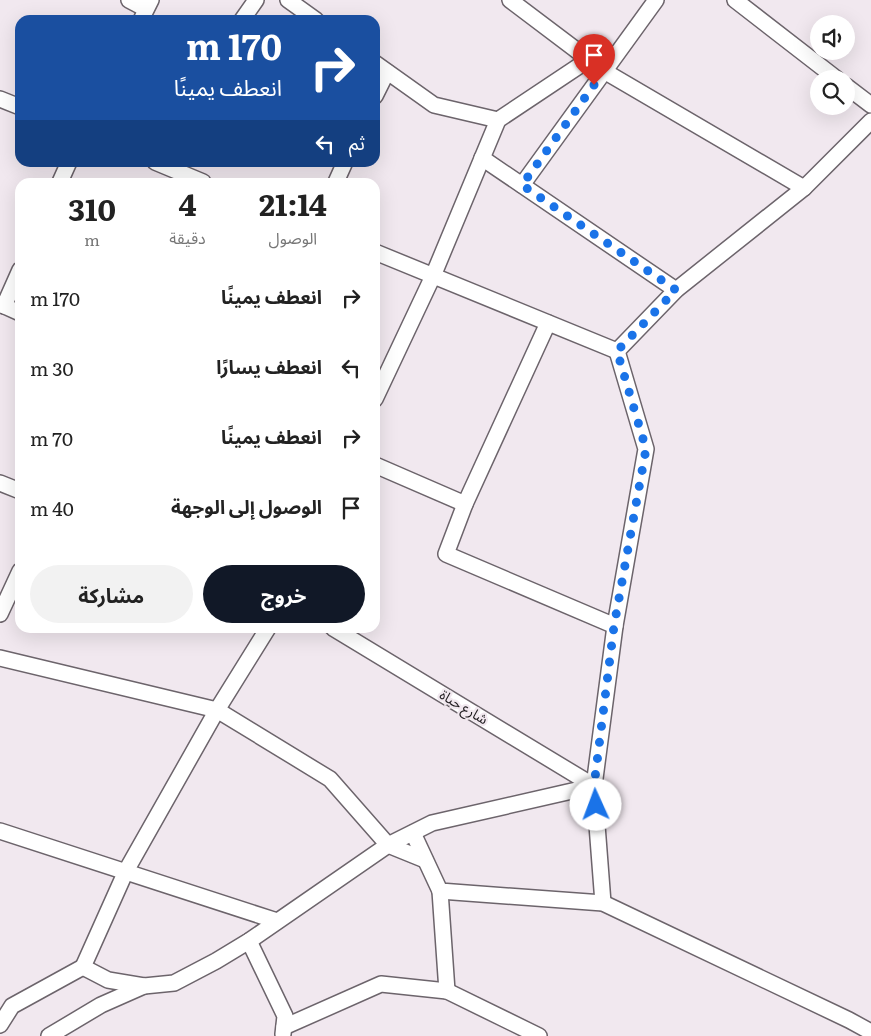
<!DOCTYPE html>
<html lang="ar">
<meta charset="utf-8">
<style>
:root{--surface:#fff;--page:#f2f2f2;--text:#222;--muted:#767676;--accent:#111827}
body{margin:0;font-family:Literata,"Noto Sans Arabic",serif;background:var(--page);color:var(--text);direction:rtl;height:100vh;display:flex;flex-direction:column;font-size:19px;white-space:nowrap}
*{box-sizing:border-box;margin:0}
p{font-size:16px;color:var(--muted)}
.icon{flex:none;width:28px;height:28px;fill:none;stroke:currentColor;stroke-width:2;stroke-linecap:round;stroke-linejoin:round}
.map{position:relative;flex:1;overflow:hidden;direction:ltr}
.panel{position:absolute;left:15px;top:178px;width:365px;height:455px;display:flex;flex-direction:column;background:var(--surface);border-radius:15px;box-shadow:0 5px 20px #0002;direction:rtl}
.panel>*{flex:none}
.top-card{position:absolute;left:15px;top:15px;width:365px;height:152px;border-radius:15px;box-shadow:0 5px 20px #0002;direction:rtl;background:#1a4fa0;color:#fff;overflow:hidden}
.tools{position:absolute;left:810px;top:15px;display:grid;gap:10px}
.tools a{display:grid;place-items:center;width:45px;height:45px;border-radius:50%;background:var(--surface);box-shadow:0 5px 20px #0002;font-size:25px}
.pin{position:absolute;display:grid;place-items:center;width:42px;height:42px;color:#fff;margin:-51px -21px;border-radius:50% 50% 50% 0;rotate:-45deg;box-shadow:0 0 5px #0007}
.pin .icon{rotate:45deg}
.me{position:absolute;width:55px;margin:-28px;rotate:358deg;stroke-linejoin:round;filter:drop-shadow(0 0 4px #0008)}
.turn{display:flex;align-items:center;gap:18px;height:105px;padding:0 15px;font-size:22px}
.turn .icon{width:65px;height:65px;stroke-width:2.5}
.turn b{display:block;font-size:35px;line-height:42px}
.then{display:flex;align-items:center;height:48px;padding:0 15px;background:#0003;gap:10px;font-size:19px}
.eta{display:flex;justify-content:space-evenly;align-items:center;height:85px;text-align:center}
.eta b{font-size:30px;font-weight:700;line-height:35px}
.button{display:flex;gap:10px;margin-top:auto;padding:10px 15px}
.button a{flex:1;height:58px;border-radius:30px;background:var(--accent);color:#fff;font-size:20px;font-weight:700;line-height:58px;text-align:center}
.button a+a{background:var(--page);color:var(--text)}
ul{padding:0;list-style:none}
li{display:flex;align-items:center;gap:15px;height:70px;padding:0 15px}
li div{flex:1}
li b{display:block;font-size:19px}
li em{font-style:normal}
.map>svg:first-child{display:block}
.lines{fill:none;stroke-linecap:round;stroke-linejoin:round}
.minor-casing{stroke:#6c646b;stroke-width:18}
.minor{stroke:#fff;stroke-width:15}
.route{stroke:#1a73e8;stroke-width:9;stroke-dasharray:0 16.2}
.labels{text-anchor:middle;stroke-width:4.5;stroke-linejoin:round;paint-order:stroke}
.street-label{font-size:14px;fill:#1a171a;stroke:#f1e8ef}
</style>
<div class="map">
<svg width="871" height="1036" viewBox="0 0 871 1036">
<rect width="100%" height="100%" fill="#f1e8ef"/>
<g class="lines">
<g class="minor-casing">
<g id="minor">
<polyline points="129,0 146,9"/>
<polyline points="288,0 316,20"/>
<polyline points="510,0 604,71 804,188"/>
<polyline points="735,0 837,79"/>
<polyline points="141,20 151,0"/>
<polyline points="242,20 256,0"/>
<polyline points="375,63 434,105 498,120"/>
<polyline points="846,86 871,105"/>
<polyline points="375,96 387,72"/>
<polyline points="0,99 20,107"/>
<polyline points="482,158 676,290"/>
<polyline points="155,162 203,182"/>
<polyline points="60,182 69,162"/>
<polyline points="336,182 345,162"/>
<polyline points="522,185 656,0"/>
<polyline points="375,252 617,351"/>
<polyline points="0,304 20,313"/>
<polyline points="4,306 20,270"/>
<polyline points="548,323 465,504 446,554 615,626"/>
<polyline points="617,351 676,290 804,188 871,121"/>
<polyline points="375,399 433,276 498,120 588,60"/>
<polyline points="375,465 465,504"/>
<polyline points="0,483 20,491"/>
<polyline points="0,614 20,571"/>
<polyline points="333,628 594,786"/>
<polyline points="0,658 217,710 330,779 388,845 425,860"/>
<polyline points="0,831 277,921"/>
<polyline points="413,833 440,891 603,903 849,1020 871,1032"/>
<polyline points="440,891 447,991"/>
<polyline points="603,903 594,786 615,626 646,449 617,351"/>
<polyline points="249,941 285,1016 283,1034"/>
<polyline points="83,967 126,871 217,710 268,628"/>
<polyline points="0,1025 12,1006 83,967 108,980 144,986 174,983 216,961 249,941 388,845 432,823 594,786"/>
<polyline points="284,1027 381,984 447,991 539,1036"/>
<polyline points="49,1036 101,1005 144,986"/>
</g>
</g>
<use href="#minor" class="minor"/>
</g>
<g class="lines">
<polyline class="route" points="594,85 522,185 676,290 617,351 646,449 614,626 594,786 596,805"/>
</g>
<g class="labels">
<g class="street-label">
<text transform="translate(464 707) rotate(31)" y="5">شارع حياة</text>
</g>
</g>
</svg>
<div class="tools">
<a><svg class="icon" aria-label="sound" viewBox="0 0 24 24"><path d="M4 9h4l5-4v14l-5-4H4zM17 9q2 3 0 6"/></svg></a>
<a><svg class="icon" aria-label="search" viewBox="0 0 24 24"><circle cx="10" cy="10" r="6"/><path d="M15 15l6 6"/></svg></a>
</div>
<div class="pin" style="left:594px;top:85px;background:#d93025"><svg class="icon" aria-label="arrive" viewBox="0 0 24 24"><path d="M6 21V4h12l-3 4 3 4H6"/></svg></div>
<svg class="me" style="left:596px;top:805px" viewBox="-20 -20 40 40"><circle r="19" fill="#fff"/><path d="M0-13L10 11 0 6-10 11z" fill="#1a73e8"/></svg>
<div class="top-card">
<div class="turn"><svg class="icon" aria-label="right" viewBox="0 0 24 24"><path d="M7 20v-9h11M14 6l5 5-5 5"/></svg><div><b>170 m</b>انعطف يمينًا</div></div>
<div class="then">ثم<svg class="icon" aria-label="left" viewBox="0 0 24 24"><path d="M17 20v-9H6M10 6l-5 5 5 5"/></svg></div>
</div>
<section class="panel">
<div class="eta">
<div><b>21:14</b><p>الوصول</p></div>
<div><b>4</b><p>دقيقة</p></div>
<div><b>310</b><p>m</p></div>
</div>
<ul>
<li><svg class="icon" aria-label="right" viewBox="0 0 24 24"><path d="M7 20v-9h11M14 6l5 5-5 5"/></svg><div><b>انعطف يمينًا</b></div><em>170 m</em></li>
<li><svg class="icon" aria-label="left" viewBox="0 0 24 24"><path d="M17 20v-9H6M10 6l-5 5 5 5"/></svg><div><b>انعطف يسارًا</b></div><em>30 m</em></li>
<li><svg class="icon" aria-label="right" viewBox="0 0 24 24"><path d="M7 20v-9h11M14 6l5 5-5 5"/></svg><div><b>انعطف يمينًا</b></div><em>70 m</em></li>
<li><svg class="icon" aria-label="arrive" viewBox="0 0 24 24"><path d="M6 21V4h12l-3 4 3 4H6"/></svg><div><b>الوصول إلى الوجهة</b></div><em>40 m</em></li>
</ul>
<div class="button"><a>خروج</a><a>مشاركة</a></div>
</section>
</div>
